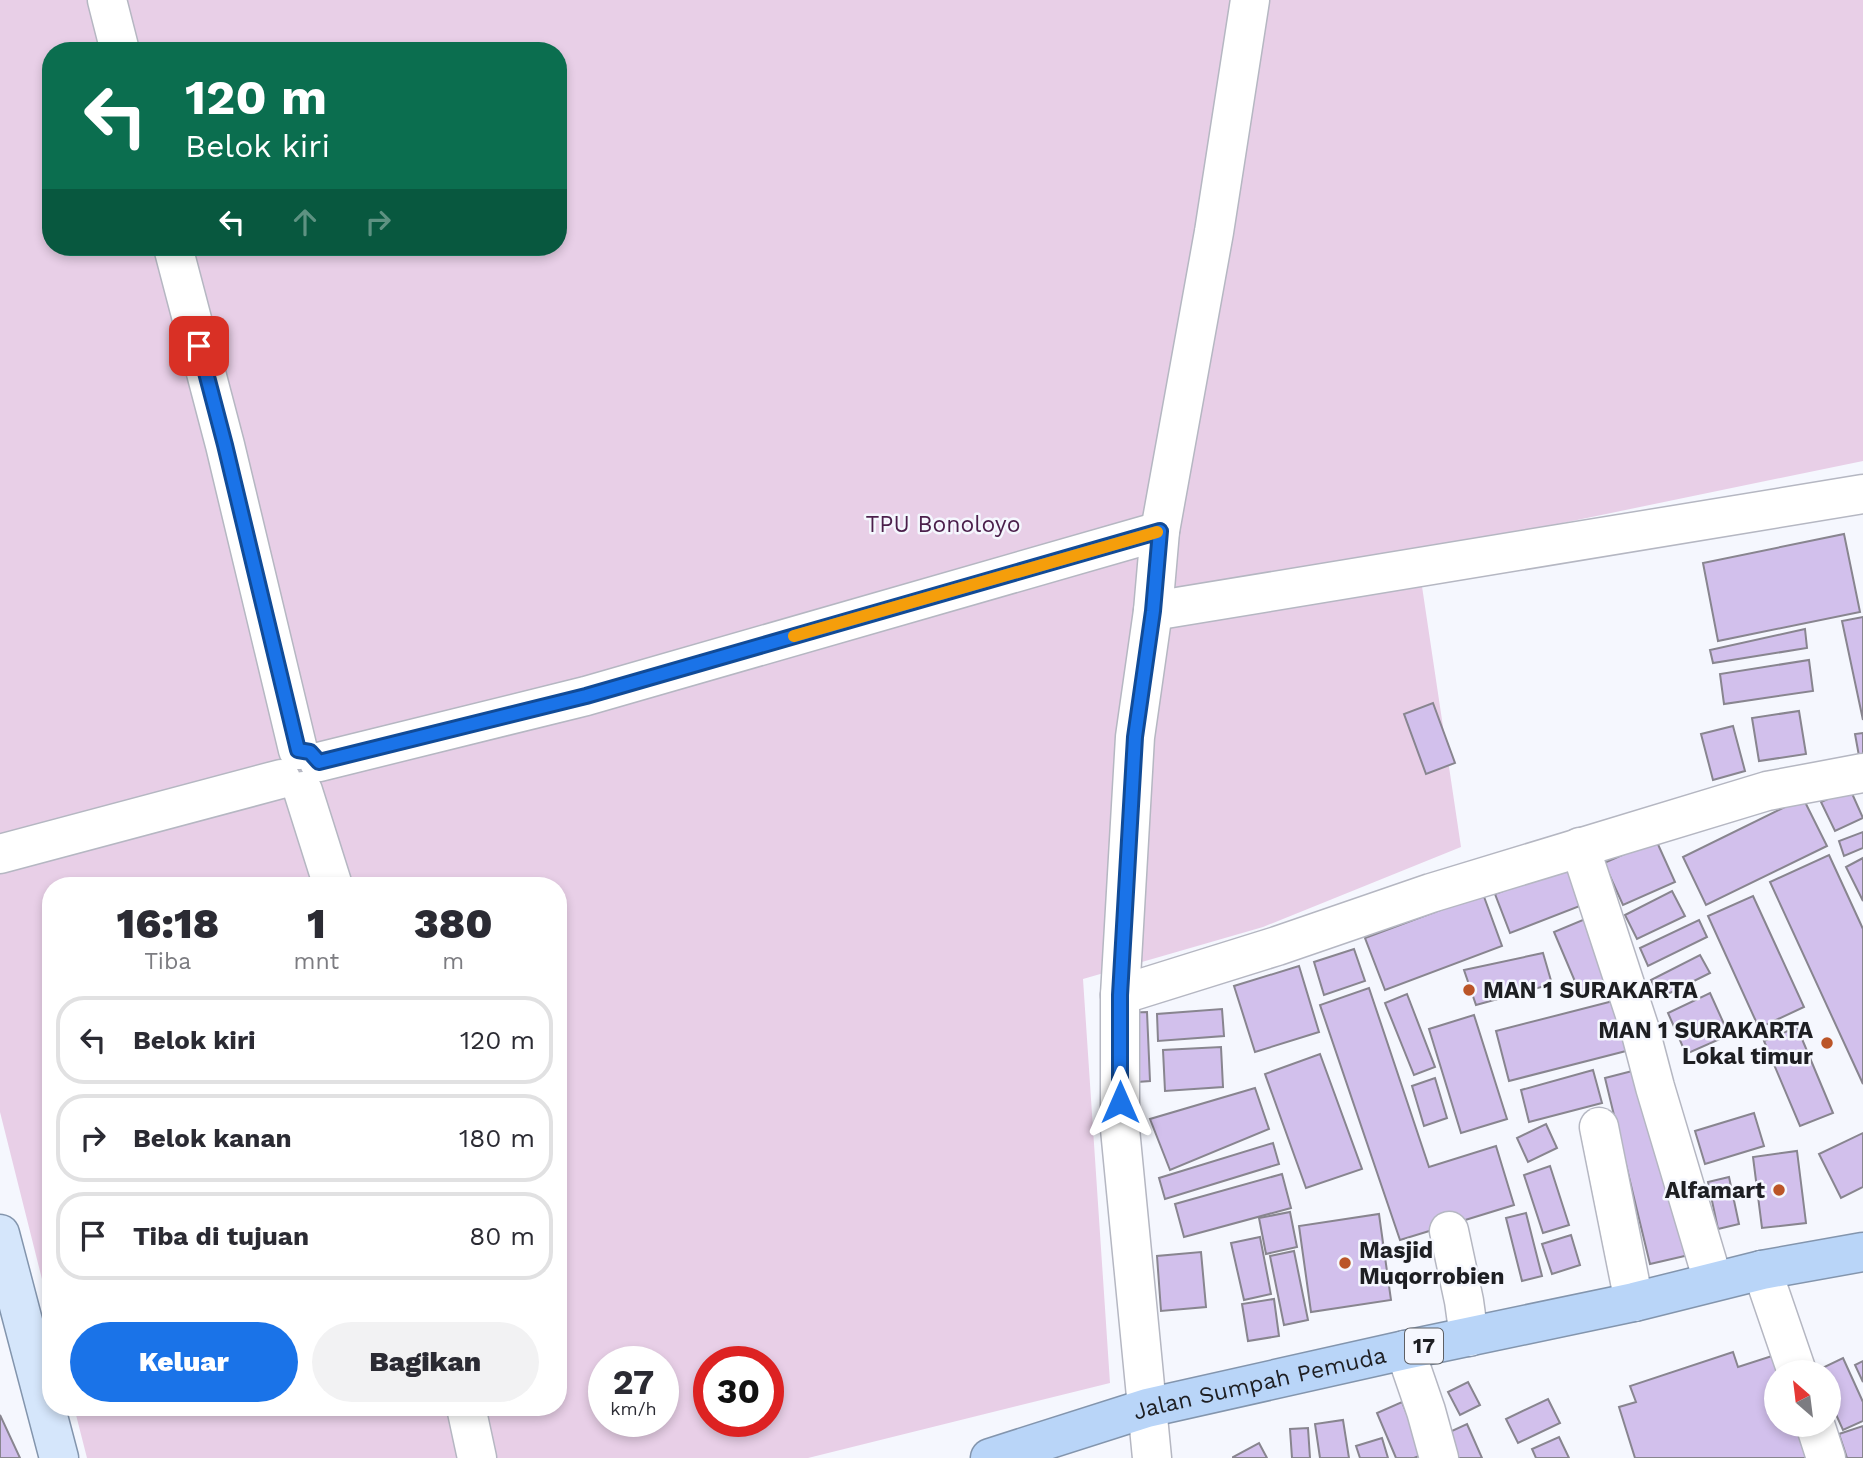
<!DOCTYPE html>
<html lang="id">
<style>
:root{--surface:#fff;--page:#f2f2f3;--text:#2b2b33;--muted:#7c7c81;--line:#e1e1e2;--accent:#1a73e8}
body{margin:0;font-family:"Work Sans",sans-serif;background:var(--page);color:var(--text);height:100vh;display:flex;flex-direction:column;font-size:26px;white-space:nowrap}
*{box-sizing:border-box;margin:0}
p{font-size:23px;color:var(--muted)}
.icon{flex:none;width:38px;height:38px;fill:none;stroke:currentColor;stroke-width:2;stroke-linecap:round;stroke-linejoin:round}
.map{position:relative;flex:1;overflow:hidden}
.drawer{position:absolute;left:42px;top:877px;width:525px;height:539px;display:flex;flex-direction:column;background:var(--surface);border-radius:28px;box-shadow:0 4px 10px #0003}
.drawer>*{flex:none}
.hud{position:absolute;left:42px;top:42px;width:525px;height:214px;border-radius:28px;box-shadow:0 4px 10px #0003;background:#0b6e4f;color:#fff;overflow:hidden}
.needle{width:46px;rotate:332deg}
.fabs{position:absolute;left:1764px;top:1360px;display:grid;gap:14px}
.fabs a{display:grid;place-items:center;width:77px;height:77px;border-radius:50%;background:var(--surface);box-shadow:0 4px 10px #0003;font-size:35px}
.speed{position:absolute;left:588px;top:1346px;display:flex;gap:14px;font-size:35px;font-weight:700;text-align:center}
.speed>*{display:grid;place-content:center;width:91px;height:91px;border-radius:50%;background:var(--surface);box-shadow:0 4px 10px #0003;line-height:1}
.speed small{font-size:18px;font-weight:400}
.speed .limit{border:10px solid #d22;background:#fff;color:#111}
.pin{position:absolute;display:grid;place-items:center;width:60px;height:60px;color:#fff;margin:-30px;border-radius:14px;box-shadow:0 4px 10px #0006}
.me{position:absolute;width:77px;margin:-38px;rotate:0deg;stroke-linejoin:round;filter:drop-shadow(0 0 5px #0008)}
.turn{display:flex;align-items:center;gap:24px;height:147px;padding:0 28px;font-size:32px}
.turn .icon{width:91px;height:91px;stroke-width:2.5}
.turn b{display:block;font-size:49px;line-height:60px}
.lanes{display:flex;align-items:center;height:66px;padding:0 28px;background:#0003;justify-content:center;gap:35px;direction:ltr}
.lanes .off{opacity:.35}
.eta{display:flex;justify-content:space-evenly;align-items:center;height:119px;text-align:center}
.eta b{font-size:42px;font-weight:800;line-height:49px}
.primary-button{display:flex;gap:14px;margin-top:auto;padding:14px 28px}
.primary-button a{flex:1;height:80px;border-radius:42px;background:var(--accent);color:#fff;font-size:28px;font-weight:800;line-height:80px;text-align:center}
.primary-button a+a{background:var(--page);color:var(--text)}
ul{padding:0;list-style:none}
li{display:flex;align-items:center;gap:21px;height:88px;margin:0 14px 10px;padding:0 14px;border:4px solid var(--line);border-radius:28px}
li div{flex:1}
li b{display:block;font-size:26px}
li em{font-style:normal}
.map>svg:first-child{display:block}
.green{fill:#e8cfe7;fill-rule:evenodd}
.building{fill:#d2c0ec;stroke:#88858f;stroke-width:2}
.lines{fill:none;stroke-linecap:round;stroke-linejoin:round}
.minor-casing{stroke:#b5b7c2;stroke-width:41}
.major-casing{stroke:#8395ad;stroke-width:41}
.highway-casing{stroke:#8395ad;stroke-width:41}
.minor{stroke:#fff;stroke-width:38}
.major{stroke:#d5e6fb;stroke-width:38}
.highway{stroke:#b9d5f8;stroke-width:38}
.route-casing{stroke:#114b97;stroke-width:18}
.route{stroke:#1a73e8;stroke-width:12}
.slow{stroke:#f59e0b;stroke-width:12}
.poi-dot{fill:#bb5528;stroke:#f5f7fe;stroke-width:2.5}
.labels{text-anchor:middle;stroke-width:5;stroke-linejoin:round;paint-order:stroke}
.shield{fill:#f5f7fe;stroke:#5e6065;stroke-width:2}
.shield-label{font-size:21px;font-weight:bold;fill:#1e1f23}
.park-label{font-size:23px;fill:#4b1f4b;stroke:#f5f7fe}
.poi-label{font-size:23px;font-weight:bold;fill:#1e1f23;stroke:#f5f7fe;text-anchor:start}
.street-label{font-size:23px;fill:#1e1f23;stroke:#f5f7fe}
</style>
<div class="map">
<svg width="1863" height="1458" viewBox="0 0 1863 1458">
<rect width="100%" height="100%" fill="#f5f7fe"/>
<path class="green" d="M0,0H1863V461L1417,553L1461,847L1263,927L1083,979L1110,1383L808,1458H87L74,1407H558V886H51V1315L0,1112ZM51,51H558V247H51ZM604,1362H663V1421H604ZM709,1362H768V1421H709Z"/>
<g class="building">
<polygon points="1844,534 1860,612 1718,641 1703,563"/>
<polygon points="1863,617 1863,720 1842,621"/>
<polygon points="1805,629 1807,648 1713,663 1710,650"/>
<polygon points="1809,660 1813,691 1724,704 1720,674"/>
<polygon points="1433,703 1455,763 1426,774 1404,714"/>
<polygon points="1799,711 1806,754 1759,761 1752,718"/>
<polygon points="1733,726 1745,771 1713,780 1701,734"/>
<polygon points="1863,733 1863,755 1859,756 1855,734"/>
<polygon points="1850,789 1863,818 1835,831 1821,802"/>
<polygon points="1803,798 1827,846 1706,905 1683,857"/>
<polygon points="1863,832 1863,848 1844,856 1839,841"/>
<polygon points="1656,840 1675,882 1623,905 1604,863"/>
<polygon points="1829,855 1863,929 1863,1084 1770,882"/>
<polygon points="1863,858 1863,901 1846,867"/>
<polygon points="1571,865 1585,904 1510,933 1495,894"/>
<polygon points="1672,891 1685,916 1637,939 1625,915"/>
<polygon points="1483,894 1502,946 1385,990 1365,938"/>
<polygon points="1753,896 1804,1007 1759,1028 1708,916"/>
<polygon points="1590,917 1618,984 1582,998 1554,932"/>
<polygon points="1699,920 1707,937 1648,966 1640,948"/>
<polygon points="1354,949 1365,981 1324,995 1314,962"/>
<polygon points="1543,953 1552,984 1476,1005 1464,970"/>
<polygon points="1700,955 1710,973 1660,998 1651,980"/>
<polygon points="1299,966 1319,1032 1255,1052 1234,986"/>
<polygon points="1369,988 1429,1167 1496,1146 1514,1205 1400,1240 1320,1005"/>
<polygon points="1710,993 1729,1035 1686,1054 1668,1013"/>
<polygon points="1407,994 1435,1067 1414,1075 1385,1003"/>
<polygon points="1617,1000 1630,1050 1509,1081 1496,1031"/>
<polygon points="1222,1009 1224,1036 1158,1041 1157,1014"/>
<polygon points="1147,1012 1150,1081 1124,1083 1121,1013"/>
<polygon points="1474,1015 1507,1119 1461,1133 1429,1029"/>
<polygon points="1797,1027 1833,1113 1800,1126 1764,1041"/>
<polygon points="1221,1047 1223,1087 1165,1091 1163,1050"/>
<polygon points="1320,1054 1362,1169 1306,1188 1265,1074"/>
<polygon points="1644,1068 1689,1255 1650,1264 1605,1078"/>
<polygon points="1593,1070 1602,1103 1529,1122 1521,1090"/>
<polygon points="1435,1078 1447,1118 1424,1126 1412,1086"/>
<polygon points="1255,1088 1269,1129 1170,1170 1150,1119"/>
<polygon points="1754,1113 1764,1146 1705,1164 1695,1131"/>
<polygon points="1546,1124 1557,1148 1528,1162 1517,1138"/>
<polygon points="1863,1133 1863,1187 1841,1198 1819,1154"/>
<polygon points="1273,1143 1279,1164 1165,1199 1159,1178"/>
<polygon points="1797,1151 1806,1223 1762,1228 1753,1157"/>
<polygon points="1550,1166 1569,1225 1543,1233 1524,1175"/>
<polygon points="1282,1174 1291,1208 1184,1237 1175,1204"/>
<polygon points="1729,1177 1739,1224 1718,1229 1708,1182"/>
<polygon points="1290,1212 1297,1247 1266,1254 1259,1218"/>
<polygon points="1526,1213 1542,1276 1522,1281 1506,1218"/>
<polygon points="1379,1214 1391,1300 1311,1312 1299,1226"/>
<polygon points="1571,1235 1580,1265 1552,1274 1542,1244"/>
<polygon points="1260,1237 1271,1294 1244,1300 1231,1243"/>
<polygon points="1294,1251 1308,1320 1284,1325 1270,1256"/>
<polygon points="1201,1252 1206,1307 1161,1311 1157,1256"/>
<polygon points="1274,1299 1279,1336 1248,1341 1242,1304"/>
<polygon points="1733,1352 1738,1367 1775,1355 1780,1372 1776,1372 1776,1424 1797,1424 1808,1458 1635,1458 1619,1407 1636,1402 1630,1386"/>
<polygon points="1843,1358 1863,1402 1863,1421 1843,1430 1829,1399 1829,1372 1816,1371"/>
<polygon points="1863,1361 1863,1382 1855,1365"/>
<polygon points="1468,1382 1480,1405 1460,1415 1448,1392"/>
<polygon points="1548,1399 1560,1423 1518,1443 1506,1419"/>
<polygon points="1402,1402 1424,1454 1414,1458 1396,1458 1377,1413"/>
<polygon points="0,1415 20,1458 0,1458"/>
<polygon points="1343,1420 1349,1458 1320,1458 1315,1424"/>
<polygon points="1467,1424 1482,1458 1453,1458 1443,1435"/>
<polygon points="1863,1426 1863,1458 1847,1458 1839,1434"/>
<polygon points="1308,1428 1310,1458 1292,1458 1290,1429"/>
<polygon points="1559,1437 1569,1458 1536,1458 1532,1449"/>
<polygon points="1382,1438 1388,1458 1360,1458 1356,1446"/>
<polygon points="1259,1443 1267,1458 1233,1458 1233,1457"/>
</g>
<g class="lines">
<g class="minor-casing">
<g id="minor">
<polyline points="107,0 120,51"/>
<polyline points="173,247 225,445 298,750"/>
<polyline points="1153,611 1863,494"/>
<polyline points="319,762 586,696 1160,531"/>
<polyline points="303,791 333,886"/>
<polyline points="1580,847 1640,1030 1655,1087 1713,1281"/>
<polyline points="0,854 281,779"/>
<polyline points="1120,995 1277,946 1431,893 1767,791 1863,773"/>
<polyline points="1599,1127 1634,1302"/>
<polyline points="1449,1231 1464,1301 1469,1337"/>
<polyline points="1762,1270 1797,1372"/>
<polyline points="1405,1350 1426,1411 1439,1458"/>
<polyline points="466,1407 477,1458"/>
<polyline points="1815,1424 1826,1458"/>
<polyline points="1152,1458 1120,1129 1120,995 1135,737 1153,611 1160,531 1214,232 1250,0"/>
</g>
</g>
<g class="major-casing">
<polyline id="major" points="0,1234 59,1458"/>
</g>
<g class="highway-casing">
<g id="highway">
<path id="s1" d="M990,1458L1147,1408L1405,1350L1634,1302L1762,1270L1863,1252"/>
</g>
</g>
<use href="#minor" class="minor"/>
<use href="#major" class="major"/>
<use href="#highway" class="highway"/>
</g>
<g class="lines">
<g class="route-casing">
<polyline id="route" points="199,346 225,445 298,750 310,752 319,762 586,696 1160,531 1153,611 1135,737 1120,995 1120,1102"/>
</g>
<use href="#route" class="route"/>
<polyline class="slow" points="794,636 1157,532"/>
</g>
<g class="poi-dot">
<circle cx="1469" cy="990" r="7"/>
<circle cx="1827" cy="1043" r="7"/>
<circle cx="1779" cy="1190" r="7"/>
<circle cx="1345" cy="1263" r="7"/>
</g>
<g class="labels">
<rect class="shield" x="1405" y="1328.5" width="38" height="35" rx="5"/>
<g class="shield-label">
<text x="1424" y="1353">17</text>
</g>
<g class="park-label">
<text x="943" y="532">TPU Bonoloyo</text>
</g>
<g class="poi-label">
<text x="1483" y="998">MAN 1 SURAKARTA</text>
<text x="1813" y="1038" text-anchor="end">MAN 1 SURAKARTA<tspan x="1813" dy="26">Lokal timur</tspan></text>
<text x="1765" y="1198" text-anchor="end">Alfamart</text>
<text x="1359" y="1258">Masjid<tspan x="1359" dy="26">Muqorrobien</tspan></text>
</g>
<g class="street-label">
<text dy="8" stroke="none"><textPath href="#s1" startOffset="280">Jalan Sumpah Pemuda</textPath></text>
</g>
</g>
</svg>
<div class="fabs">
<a><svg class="needle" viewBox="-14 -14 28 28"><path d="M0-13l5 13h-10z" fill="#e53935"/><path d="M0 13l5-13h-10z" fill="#7c7c81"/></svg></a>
</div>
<div class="speed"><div>27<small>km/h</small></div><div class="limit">30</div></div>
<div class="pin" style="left:199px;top:346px;background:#d93025"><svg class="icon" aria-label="arrive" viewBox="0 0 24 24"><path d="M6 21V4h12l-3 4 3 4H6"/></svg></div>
<svg class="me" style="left:1120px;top:1102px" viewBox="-20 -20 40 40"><path d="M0-17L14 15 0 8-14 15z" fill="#1a73e8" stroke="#fff" stroke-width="4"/></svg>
<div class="hud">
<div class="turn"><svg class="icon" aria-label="left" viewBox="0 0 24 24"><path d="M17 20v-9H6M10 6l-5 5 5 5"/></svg><div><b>120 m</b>Belok kiri</div></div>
<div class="lanes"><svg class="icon" aria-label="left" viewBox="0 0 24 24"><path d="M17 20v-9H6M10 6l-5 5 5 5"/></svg><svg class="icon off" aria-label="ahead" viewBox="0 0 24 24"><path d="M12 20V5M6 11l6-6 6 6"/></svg><svg class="icon off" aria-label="right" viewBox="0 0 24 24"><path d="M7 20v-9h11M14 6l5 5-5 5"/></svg></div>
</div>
<section class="drawer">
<div class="eta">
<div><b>16:18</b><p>Tiba</p></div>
<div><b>1</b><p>mnt</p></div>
<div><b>380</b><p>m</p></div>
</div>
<ul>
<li><svg class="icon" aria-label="left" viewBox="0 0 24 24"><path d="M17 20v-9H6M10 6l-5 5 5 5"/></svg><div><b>Belok kiri</b></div><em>120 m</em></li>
<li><svg class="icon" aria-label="right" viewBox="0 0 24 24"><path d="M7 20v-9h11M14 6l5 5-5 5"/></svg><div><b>Belok kanan</b></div><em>180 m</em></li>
<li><svg class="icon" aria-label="arrive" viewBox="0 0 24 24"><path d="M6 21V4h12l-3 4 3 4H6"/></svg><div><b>Tiba di tujuan</b></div><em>80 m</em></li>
</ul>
<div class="primary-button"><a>Keluar</a><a>Bagikan</a></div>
</section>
</div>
